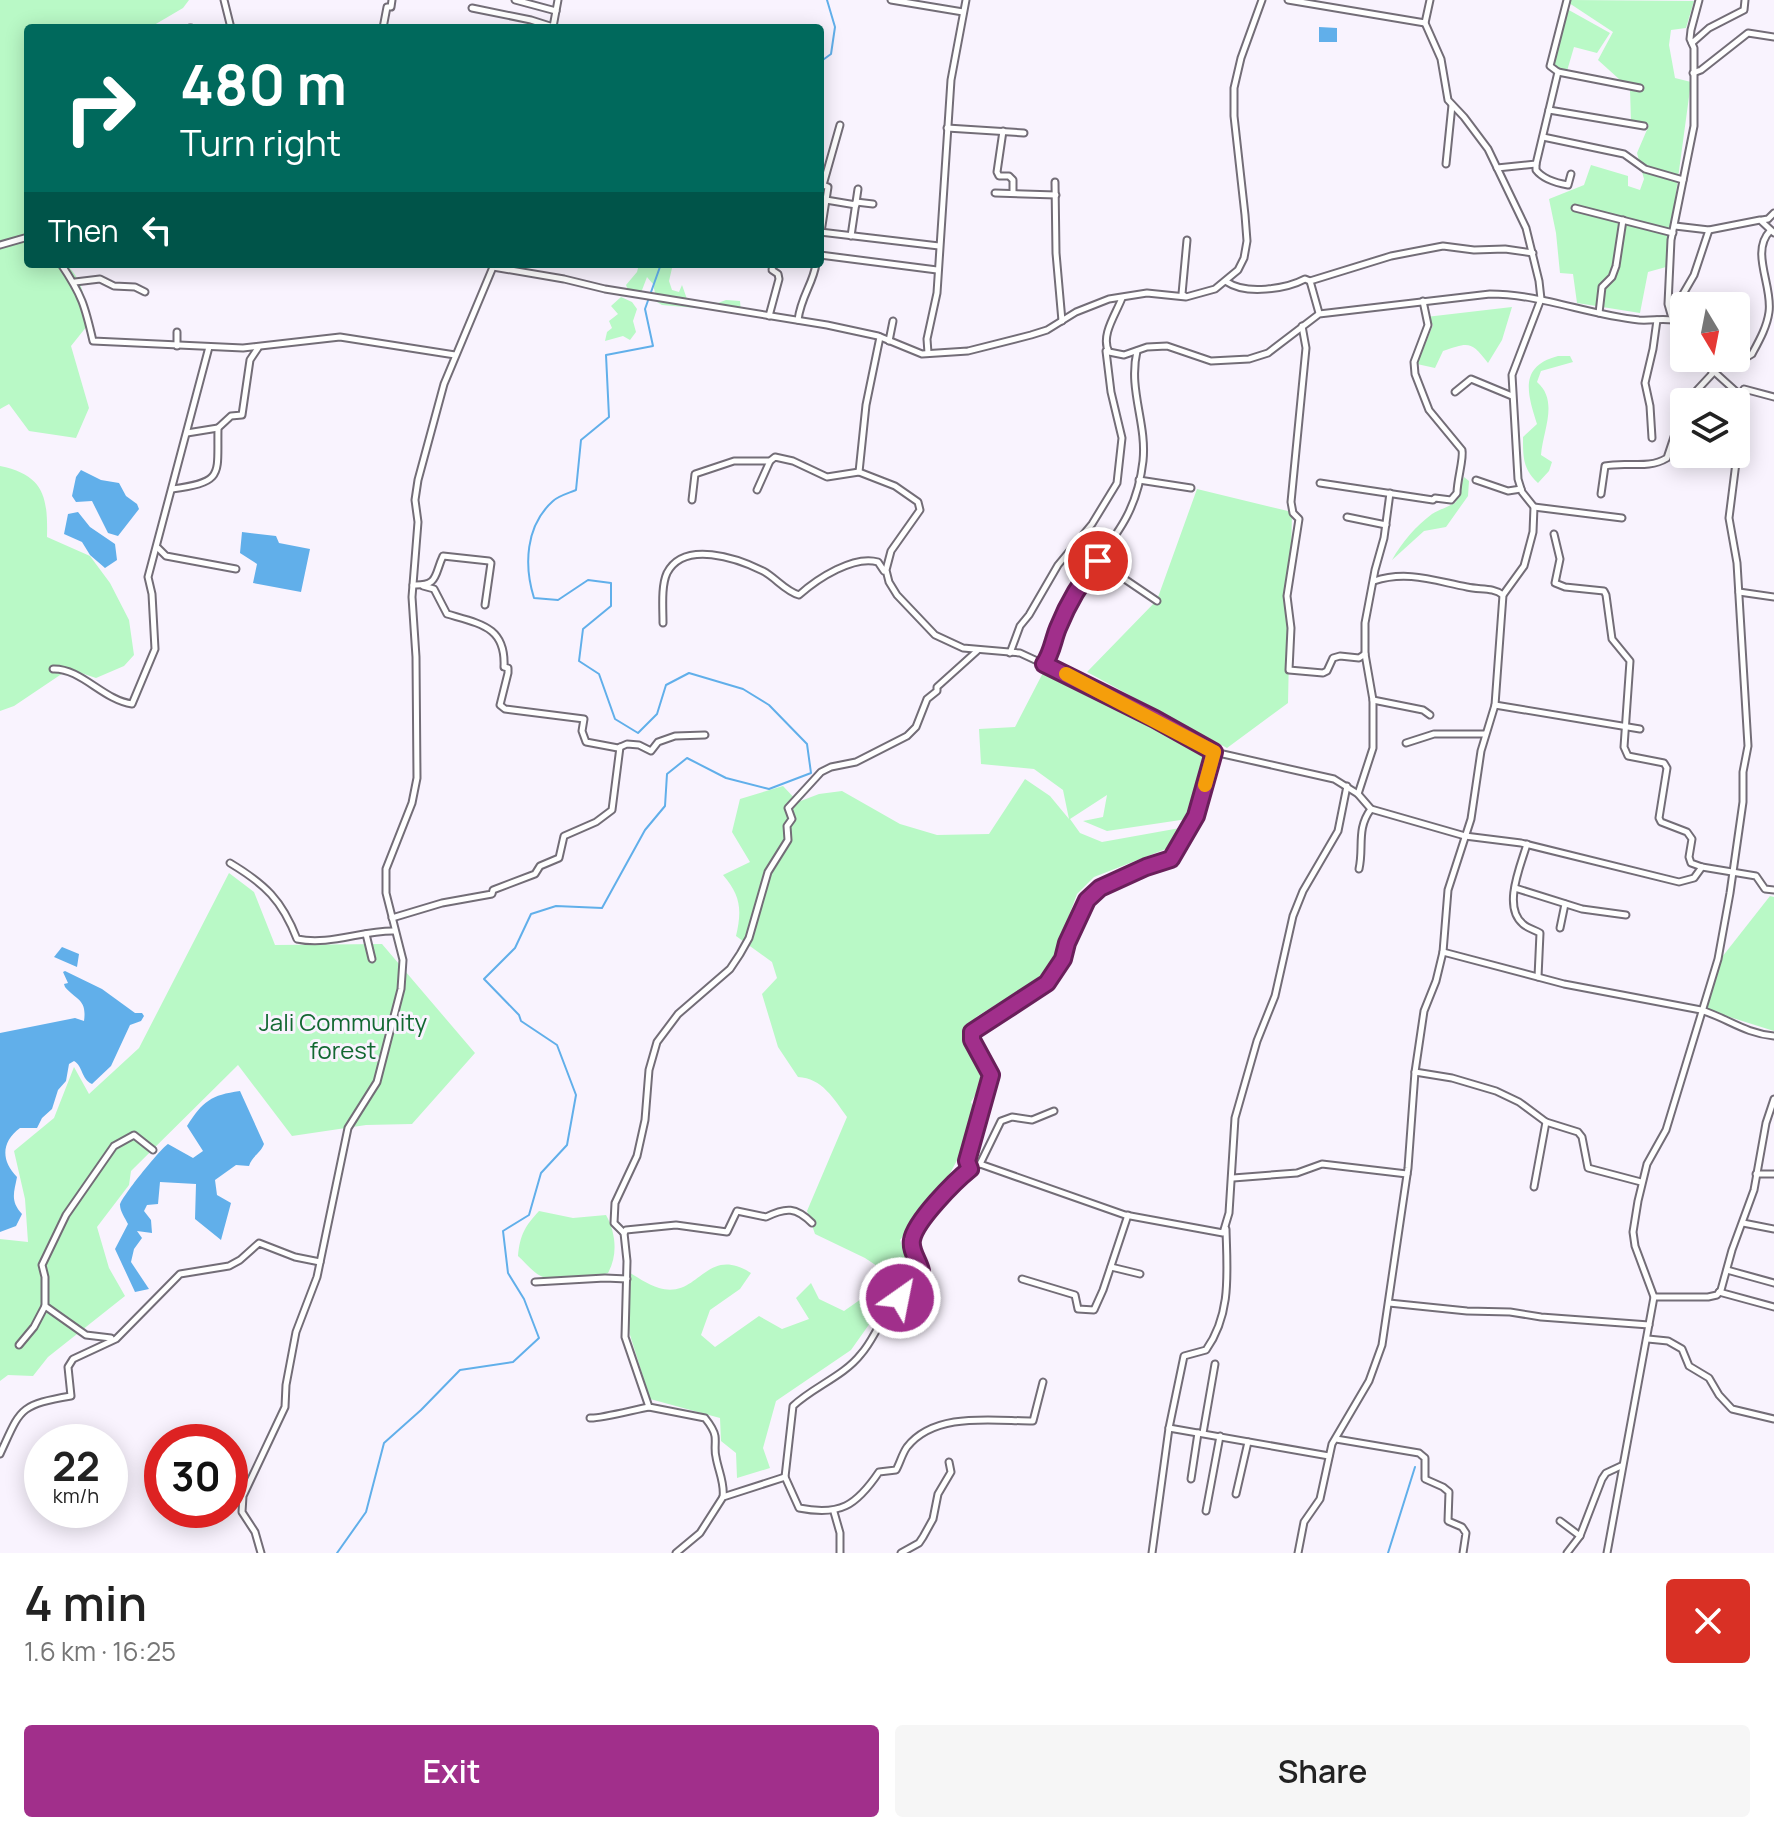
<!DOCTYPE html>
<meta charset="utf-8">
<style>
:root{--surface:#fff;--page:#f6f6f6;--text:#222;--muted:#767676;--accent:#a12f8b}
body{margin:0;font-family:Manrope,sans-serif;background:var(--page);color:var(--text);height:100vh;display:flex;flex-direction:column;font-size:30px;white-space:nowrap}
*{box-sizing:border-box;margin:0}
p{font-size:26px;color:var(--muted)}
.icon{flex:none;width:44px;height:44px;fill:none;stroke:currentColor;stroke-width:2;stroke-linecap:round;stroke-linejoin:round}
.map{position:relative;height:1553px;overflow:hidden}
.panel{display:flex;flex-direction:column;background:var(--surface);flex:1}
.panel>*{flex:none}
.guide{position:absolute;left:24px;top:24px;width:800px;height:244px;border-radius:8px;box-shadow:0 4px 20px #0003;background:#00695c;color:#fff;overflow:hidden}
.needle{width:52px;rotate:170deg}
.controls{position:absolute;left:1670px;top:292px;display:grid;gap:16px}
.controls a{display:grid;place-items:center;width:80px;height:80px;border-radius:8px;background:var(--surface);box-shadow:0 4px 20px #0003;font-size:40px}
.speed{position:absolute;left:24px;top:1424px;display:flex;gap:16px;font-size:40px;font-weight:700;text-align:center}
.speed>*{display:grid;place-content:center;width:104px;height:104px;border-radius:50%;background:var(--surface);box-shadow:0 4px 20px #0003;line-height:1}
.speed small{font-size:20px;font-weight:400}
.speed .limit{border:12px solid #d22;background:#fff;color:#111}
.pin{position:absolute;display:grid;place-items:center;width:68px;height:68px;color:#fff;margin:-34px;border:4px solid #fff;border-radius:50%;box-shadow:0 2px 8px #0007}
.me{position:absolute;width:88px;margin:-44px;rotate:33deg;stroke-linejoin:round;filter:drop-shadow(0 0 6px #0008)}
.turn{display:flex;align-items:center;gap:28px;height:168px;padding:0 24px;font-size:36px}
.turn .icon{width:104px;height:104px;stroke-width:2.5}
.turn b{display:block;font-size:56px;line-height:68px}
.then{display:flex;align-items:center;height:76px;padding:0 24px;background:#0003;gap:16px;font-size:30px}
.round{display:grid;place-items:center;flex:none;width:84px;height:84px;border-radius:8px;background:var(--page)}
.head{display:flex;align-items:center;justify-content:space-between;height:136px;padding:0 24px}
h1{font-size:48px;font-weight:600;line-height:60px}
.action{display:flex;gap:16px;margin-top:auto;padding:16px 24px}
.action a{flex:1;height:92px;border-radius:8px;background:var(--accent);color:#fff;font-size:32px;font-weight:600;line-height:92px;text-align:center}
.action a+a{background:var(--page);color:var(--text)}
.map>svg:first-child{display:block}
.green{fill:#b9f9c6}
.water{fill:#61afea}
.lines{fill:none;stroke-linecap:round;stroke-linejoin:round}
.stream{stroke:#61afea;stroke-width:2}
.minor-casing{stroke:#736d77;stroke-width:9}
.minor{stroke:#fff;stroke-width:5}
.route-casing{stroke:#691f5a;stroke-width:20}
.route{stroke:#a12f8b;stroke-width:14}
.slow{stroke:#f59e0b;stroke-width:14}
.labels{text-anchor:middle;stroke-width:6;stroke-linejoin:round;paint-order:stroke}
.park-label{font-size:24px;fill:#126832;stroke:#f9f3fe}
</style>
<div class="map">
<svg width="1774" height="1553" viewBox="0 0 1774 1553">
<rect width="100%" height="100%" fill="#f9f3fe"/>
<g class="green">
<path d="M0,0H189L183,8L149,28H28V264H66C85,283 85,300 87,326L71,346L89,408L76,438L29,431L9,404L0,409Z"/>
<polygon points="1571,0 1694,1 1686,28 1671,30 1669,45 1675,78 1691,82 1666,267 1648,272 1640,313 1577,303 1573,274 1560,273 1556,233 1549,199 1584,185 1591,165 1628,176 1628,186 1640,190 1644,179 1637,153 1649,125 1631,122 1630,89 1598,60 1613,32 1569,3"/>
<polygon points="1567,9 1610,33 1597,53 1574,47 1567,71 1557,69 1554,62"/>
<polygon points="639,264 673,264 669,281 672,290 679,292 682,285 687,299 718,303 726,300 740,301 741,312 662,305 657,302 653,284 647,277 639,298 631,297 626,285 637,272"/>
<polygon points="621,297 632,302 637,309 633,321 636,332 630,340 623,336 605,341 607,332 612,328 609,321 618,314 611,306"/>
<path d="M1512,307L1502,340L1488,363C1471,341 1469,342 1443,351L1435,368L1417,364L1433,325L1426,317Z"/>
<path d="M1558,356H1570L1573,362L1541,371L1537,382C1559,401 1543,430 1541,455L1552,462L1549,471L1538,483C1523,469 1523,458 1523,437L1537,424C1527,393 1519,366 1558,356Z"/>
<path d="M0,466C44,475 48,497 47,537L90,556L110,583L129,620L134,655L124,666L96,678L69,669L14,706L0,711Z"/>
<path d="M1464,477L1469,481L1468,496L1446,527L1424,531L1392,560C1402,542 1416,526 1432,514C1440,509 1449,507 1456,502Z"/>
<polygon points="1197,489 1292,512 1288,703 1227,748 1087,672 1157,600"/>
<path d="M1047,665L1212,757L1194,818L1107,831L1083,821L1103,817L1107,795L1070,819L1080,833L1102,842L1180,828L1171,847L1094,877L1077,894L1051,964L1036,980L976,1017L964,1040C987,1067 990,1071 971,1102L978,1121L947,1179L900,1240L909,1268L851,1350L776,1401L763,1448L770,1468L737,1478L736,1453L721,1441L720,1418L650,1399L630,1335L625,1270C636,1276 648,1285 659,1288C699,1300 705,1244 751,1273L740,1289L710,1310L701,1335L715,1347L759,1316L782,1329L809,1319L796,1298L811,1283L819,1299L844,1311L864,1297L880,1268L865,1258L815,1234L807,1211L847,1117C834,1099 822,1078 798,1077L778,1047L762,994L777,978L772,962L736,936C742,910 741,896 723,875L750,862L732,832L740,799L783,786L798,802L819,794L842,791L900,824L937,835L989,834L1025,779L1050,796L1069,819L1063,790L1034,769L981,764L979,729L1015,727Z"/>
<polygon points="229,873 254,892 275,945 382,944 475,1053 412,1124 366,1125 292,1136 238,1065 131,1171 129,1185 97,1227 109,1268 125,1296 48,1357 33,1376 8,1375 0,1381 0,1239 28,1242 25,1199 14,1151 54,1118 74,1067 89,1094 139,1048"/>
<polygon points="1770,896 1774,897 1774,1031 1701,1008 1715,966"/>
<path d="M539,1211L573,1218L606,1215C616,1233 618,1255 608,1273C594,1277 557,1282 543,1277C534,1274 525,1262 518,1256C520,1235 525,1226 539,1211Z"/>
</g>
<g class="water">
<polygon points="1319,27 1337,28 1337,42 1319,42"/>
<polygon points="81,470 101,480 119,483 126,496 137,504 139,509 118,536 108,533 92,501 76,502 72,496 76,477"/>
<polygon points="78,512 90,527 115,544 117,560 105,568 90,555 82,542 64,534 68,514"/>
<polygon points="242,532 276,536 279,543 310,549 301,592 253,583 257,564 240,553"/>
<polygon points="62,947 79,954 77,967 54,957"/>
<path d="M65,971L102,989L135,1013H142L144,1016L141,1021L130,1025L111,1066L92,1084C81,1079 83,1066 74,1061L69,1064L66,1081L58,1090L52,1109L42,1118L37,1128H20C1,1142 1,1161 17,1177C14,1193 10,1201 22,1214L16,1226L0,1232V1033L75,1018L84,1021C87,999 77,1001 65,987L64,984L68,983L63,972Z"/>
<path d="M240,1091L264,1144C260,1154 252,1156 249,1166L236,1165L215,1180L217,1195L231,1203L221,1240L195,1219L196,1184L160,1182L158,1204L147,1205L144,1211L151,1220L152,1233L137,1231L142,1238L134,1249L131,1262L149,1289L135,1292L115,1249L128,1224C125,1218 120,1211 120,1205C120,1199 160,1149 168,1144L193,1158L203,1151L187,1126C203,1101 211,1095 240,1091Z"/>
</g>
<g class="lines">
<g class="stream">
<polyline points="820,62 831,54 835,27 827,0"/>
<path d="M337,1553L366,1512L384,1443L421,1410L460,1370L513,1362L539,1338L524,1299L508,1273L503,1231L529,1215L541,1173L567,1145L576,1095L557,1045L521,1021L519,1015L484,979L515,948L531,914L556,906L602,908L645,830L665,806L667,774L687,758L726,778L769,789L811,773L807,744L769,705L743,689L689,673L666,685L657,714L638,733L615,719L599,674L579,661L583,629L611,606V583L588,580L558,600L534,598C524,566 525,526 553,501C558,496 569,493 576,490L581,440L609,417L606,355L653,346L645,309L661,264"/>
<polyline points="1388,1553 1415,1467"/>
</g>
<g class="minor-casing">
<g id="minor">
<polyline points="224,0 231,28"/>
<polyline points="515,0 556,11"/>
<polyline points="891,0 963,12"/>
<polyline points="1288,0 1425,23"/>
<polyline points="472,8 531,20 553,27"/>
<polyline points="553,27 558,0"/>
<polyline points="190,28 191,28"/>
<polyline points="383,28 387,7 391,7 392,0"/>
<polyline points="1692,43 1709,28 1744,10 1745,0"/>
<polyline points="1558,72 1640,88"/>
<polyline points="1693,73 1701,70 1748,33 1774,37"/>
<polyline points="1549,110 1644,126"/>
<polyline points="947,128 1024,133"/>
<polyline points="1003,131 997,172 999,176 1009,176 1013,180 1013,193"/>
<polyline points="1543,137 1624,154 1645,169 1683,180"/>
<polyline points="1446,164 1452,105"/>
<path d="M1536,164V170C1543,179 1556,183 1568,185L1571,174"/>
<polyline points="1497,168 1536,164 1558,72 1550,66 1567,0"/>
<polyline points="1055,182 1056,253 1062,321"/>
<polyline points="995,193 1056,195"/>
<polyline points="826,200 856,205"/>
<polyline points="856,202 873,204"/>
<polyline points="1575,208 1673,233"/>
<polyline points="1762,220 1768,219 1774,213"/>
<polyline points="1675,226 1709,230 1760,220 1774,233"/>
<polyline points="820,232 939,246"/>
<polyline points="821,232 828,187 823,185 840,125"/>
<polyline points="851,236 858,189"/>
<polyline points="0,245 28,237"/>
<polyline points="820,255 937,270"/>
<path d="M61,264C82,295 85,306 93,341L243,348L340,337L455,355"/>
<polyline points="493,267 564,279 605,289 827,325 878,336 922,354 968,351 1031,335 1047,330 1076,312 1109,299 1147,293 1186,297 1215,289 1238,270 1244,258 1247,241 1245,215 1234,116 1234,88 1241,58 1262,0"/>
<polyline points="75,282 100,279 114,286 135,287 145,292"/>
<path d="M1227,282C1246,295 1286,289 1305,279L1310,281"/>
<polyline points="1185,296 1182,294 1187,240"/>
<path d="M1122,298C1116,314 1100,336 1109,352L1124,355L1147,347L1167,346L1211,361L1249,359L1268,353L1319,314L1490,294C1541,294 1588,315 1639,320C1654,321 1668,317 1682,322L1684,327"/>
<polyline points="1319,313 1310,281 1391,256 1443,246 1474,250 1505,249 1533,253"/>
<polyline points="1599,313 1602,287 1612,277 1616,266 1623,220"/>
<polyline points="1672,313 1694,275 1709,230"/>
<polyline points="769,316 779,279 778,274 772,270 773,264"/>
<polyline points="1672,318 1668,304 1671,240 1694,126 1694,48 1690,39 1691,30 1699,0"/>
<path d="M798,320C801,296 813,284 816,264"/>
<polyline points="1302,326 1306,348 1291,502 1293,513 1299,519 1287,596 1291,628 1289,670 1323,673 1327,671 1333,658 1340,656 1359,658 1365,654"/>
<polyline points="880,337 866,405 859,472 895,486 918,502 920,510 891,551 886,570 889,582 897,595 935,635 963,648 1020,653 1091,686 1214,752 1334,779 1358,794 1371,809 1465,836 1521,843 1679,882 1694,878 1702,867"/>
<polyline points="889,341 893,321"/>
<polyline points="177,346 177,332"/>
<polyline points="928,353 927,339 937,293 951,80 966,0"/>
<path d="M1736,356L1747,357L1752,354C1759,341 1767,327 1769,312C1773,286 1750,252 1770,231"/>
<polyline points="1712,372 1721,358"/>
<polyline points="1455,392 1471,379 1512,396"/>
<polyline points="1741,395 1744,389 1774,397"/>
<polyline points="1686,402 1713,373"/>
<polyline points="187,433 218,428"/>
<polyline points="1652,438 1650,406 1645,383 1653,349 1657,320"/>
<polyline points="1139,480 1191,488"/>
<polyline points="1476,480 1508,491 1521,489"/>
<path d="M1320,483L1433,500L1435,498L1451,500L1457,493C1457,480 1464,458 1462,450L1429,410L1415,374L1414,362L1428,325L1423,301"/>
<path d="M172,489C225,482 217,475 218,428L231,416L242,415L250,360L258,348"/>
<polyline points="757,490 770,461"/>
<path d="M1601,494L1605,466C1627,461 1647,470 1667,458L1684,407"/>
<polyline points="692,500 695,474 734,461 770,461 775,457 793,461 827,477 859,472"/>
<polyline points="1534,507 1622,518"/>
<polyline points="1347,517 1386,525"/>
<polyline points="1554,534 1560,559 1555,583 1565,587 1604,591 1606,595 1612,639 1630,661 1624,747 1628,756 1664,763 1667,768 1659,818 1661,822 1687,832 1692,839 1689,857 1691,863 1702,867 1756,876 1765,889 1774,890"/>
<polyline points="158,548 166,556 236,569"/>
<polyline points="1098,561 1157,601"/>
<path d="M1374,581C1407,570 1435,581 1467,587C1480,590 1493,587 1503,595"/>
<path d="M413,585C439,586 434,575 443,556L489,561L491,563L485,605"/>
<path d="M423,586L434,589L447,614C481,624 506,627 504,667L508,668V673L500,705L505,709L584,719L582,731L586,742L618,748L627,744L639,745L651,751L658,742L675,736L705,735"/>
<polyline points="1739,592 1774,597"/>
<path d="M663,623C663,608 661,586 667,573C684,540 737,558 763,571C776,578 785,591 799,595C818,578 854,555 878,562L884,571"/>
<polyline points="1010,653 1020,626 1029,615 1058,565 1092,524 1117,483 1122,438 1111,392 1106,351"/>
<path d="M1044,664C1056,648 1058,625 1067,607C1095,551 1135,532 1143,461C1147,423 1128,390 1137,351"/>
<path d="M53,669C81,668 103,700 132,704L155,649L152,594L148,577L209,347"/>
<polyline points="1373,700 1423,710 1430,715"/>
<polyline points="1495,705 1640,729"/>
<polyline points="1406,743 1434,734 1485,734"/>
<polyline points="1358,794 1373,748 1373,700 1365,654 1365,623 1375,570 1384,538 1390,493"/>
<path d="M1527,844C1521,865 1502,907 1523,924C1527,928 1535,930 1540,933L1538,977"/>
<path d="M230,863C265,884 282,900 297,939C330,946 362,930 395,931"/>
<path d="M1359,869C1364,847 1356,829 1371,809"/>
<polyline points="1515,888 1582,909 1626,915"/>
<polyline points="392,918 442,903 492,894 493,890 535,874 540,866 559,858 564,836 596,822 612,810 620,747"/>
<polyline points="1560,928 1565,904"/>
<polyline points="366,934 372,959"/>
<path d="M1443,952L1564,984L1701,1010C1729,1019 1744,1033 1774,1036"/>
<polyline points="1415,1072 1452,1078 1496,1091 1519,1102 1546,1122 1578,1132 1582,1137 1588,1168 1641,1182"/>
<polyline points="980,1164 1001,1121 1012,1117 1032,1120 1054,1111"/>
<polyline points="970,1169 967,1161 991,1075 972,1040 972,1032 1047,983 1063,959 1067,943 1087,900 1100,888 1146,867 1171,859 1196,816 1214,752"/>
<polyline points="1756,1174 1774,1174"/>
<polyline points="1233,1178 1297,1173 1322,1164 1407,1174"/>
<polyline points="1534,1187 1546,1122"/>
<polyline points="1743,1223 1774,1229"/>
<path d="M624,1233L626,1230L676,1225L727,1232L737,1211L766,1217C786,1207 796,1207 812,1223"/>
<polyline points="1111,1267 1140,1274"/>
<polyline points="1727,1270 1774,1283"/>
<polyline points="1022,1279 1075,1295 1078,1309 1094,1310 1103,1290 1128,1215"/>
<polyline points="535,1282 605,1278 627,1279"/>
<polyline points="1719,1292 1774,1307"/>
<polyline points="1654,1297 1708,1297 1717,1295 1721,1290 1732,1250 1754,1190 1766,1123 1774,1099"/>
<polyline points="1389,1303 1467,1311 1510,1312 1541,1317 1649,1325"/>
<polyline points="111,1338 86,1335 45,1306 45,1277 42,1265 66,1215 114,1146 134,1135 153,1150"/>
<polyline points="1648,1339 1668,1341 1682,1349 1689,1366 1709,1378 1719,1395 1732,1409 1774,1419"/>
<polyline points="19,1345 34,1327 45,1306"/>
<path d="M1043,1382L1033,1421C994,1421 935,1411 907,1447C902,1454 900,1463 896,1470L879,1472C856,1506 840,1516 799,1508L785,1477L793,1406C813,1387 844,1376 861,1354C872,1342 877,1326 888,1313C897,1301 913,1289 920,1275C926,1264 910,1253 911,1241C914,1223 963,1170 980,1164L1125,1215L1223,1233L1229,1213L1235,1118L1257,1041L1275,996L1293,916L1303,891L1338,831L1347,786"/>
<path d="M590,1418C599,1419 637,1409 649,1407"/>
<polyline points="1169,1428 1329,1456"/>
<polyline points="1203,1433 1215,1364"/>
<polyline points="1336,1439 1419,1453 1425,1458 1425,1479 1443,1487 1449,1492 1448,1521 1462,1527 1466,1533 1463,1553"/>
<path d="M0,1454C21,1409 18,1405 71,1396L68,1367L73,1359L116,1339L180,1274L229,1266L240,1260L259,1243L295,1257L320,1262"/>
<polyline points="1191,1479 1198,1433"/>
<polyline points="1236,1494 1248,1442"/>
<path d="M723,1497C725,1483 718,1470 716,1457C714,1450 716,1443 715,1436C714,1430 709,1423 705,1418L649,1407L625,1337L627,1261L624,1233L614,1223L615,1203L637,1156L645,1120L649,1070L657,1042L678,1014L730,969L740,954L749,938L768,872L788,840L787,826L792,819L788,808L821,772L831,767L856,762L907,736L916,727L927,699L937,691V687L977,651"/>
<polyline points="1206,1511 1220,1436"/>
<polyline points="834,1512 840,1533 840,1553"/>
<polyline points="1560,1521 1580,1536"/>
<polyline points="261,1553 255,1532 242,1512 243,1496 285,1407 286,1385 296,1332 317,1277 348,1128 377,1082 401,989 403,960 386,893 386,869 412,803 417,778 416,657 412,597 418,522 415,500 418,480 444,384 493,267 490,264"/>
<polyline points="676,1553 700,1533 723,1497 785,1477"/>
<polyline points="901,1553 919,1543 923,1537 933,1519 938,1494 951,1472 949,1462"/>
<path d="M1152,1553L1169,1428L1184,1356L1206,1350C1232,1313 1227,1272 1226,1229"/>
<polyline points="1298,1553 1304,1522 1320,1499 1332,1444 1369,1381 1382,1345 1408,1168 1415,1072 1424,1011 1436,981 1443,952 1448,890 1471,819 1481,751 1495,705 1503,595 1524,566 1533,532 1534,507 1522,492 1518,479 1512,375 1541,299 1539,281 1526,228 1488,149 1464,117 1448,100 1441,59 1425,23 1430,0"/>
<polyline points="1567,1553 1580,1536 1602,1479 1606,1473 1621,1466"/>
<polyline points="1607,1553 1654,1297 1635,1246 1633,1232 1638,1201 1647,1164 1666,1130 1718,959 1730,893 1743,802 1743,772 1748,746 1737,563 1729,518 1742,415 1741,396 1699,358"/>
</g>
</g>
<use href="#minor" class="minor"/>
</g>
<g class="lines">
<g class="route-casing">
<path id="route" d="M900,1298L921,1271C919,1261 910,1251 912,1240C915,1221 955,1181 970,1169L967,1161L991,1075L972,1040V1032L1047,983L1063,959L1067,943L1087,900L1100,888L1146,867L1171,859L1196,816L1214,752L1155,719L1044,664C1052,653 1053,640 1058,628C1068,603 1081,581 1098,561"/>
</g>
<use href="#route" class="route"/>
<polyline class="slow" points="1066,674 1214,752 1205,785"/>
</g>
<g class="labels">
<g class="park-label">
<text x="343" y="1031">Jali Community<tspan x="343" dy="28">forest</tspan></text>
</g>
</g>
</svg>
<div class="controls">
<a><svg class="needle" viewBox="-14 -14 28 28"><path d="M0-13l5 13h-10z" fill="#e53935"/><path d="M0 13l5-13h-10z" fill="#767676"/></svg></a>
<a><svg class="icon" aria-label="layers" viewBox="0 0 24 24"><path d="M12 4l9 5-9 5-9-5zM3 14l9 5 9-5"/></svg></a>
</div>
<div class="speed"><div>22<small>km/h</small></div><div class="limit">30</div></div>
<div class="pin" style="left:1098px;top:561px;background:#d93025"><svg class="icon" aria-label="arrive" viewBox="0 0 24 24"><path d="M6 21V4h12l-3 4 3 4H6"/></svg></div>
<svg class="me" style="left:900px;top:1298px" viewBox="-20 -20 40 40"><circle r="17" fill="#a12f8b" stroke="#fff" stroke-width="3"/><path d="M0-11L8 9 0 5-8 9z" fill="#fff"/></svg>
<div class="guide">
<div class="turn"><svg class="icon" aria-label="right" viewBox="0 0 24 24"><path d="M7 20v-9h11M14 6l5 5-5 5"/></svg><div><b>480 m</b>Turn right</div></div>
<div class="then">Then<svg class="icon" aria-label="left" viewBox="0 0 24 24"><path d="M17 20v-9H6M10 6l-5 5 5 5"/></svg></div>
</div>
</div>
<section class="panel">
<div class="head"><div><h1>4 min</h1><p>1.6 km · 16:25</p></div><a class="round" style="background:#d93025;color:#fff"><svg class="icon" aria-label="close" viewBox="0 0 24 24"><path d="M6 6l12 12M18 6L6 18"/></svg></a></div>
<div class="action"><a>Exit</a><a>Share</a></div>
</section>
